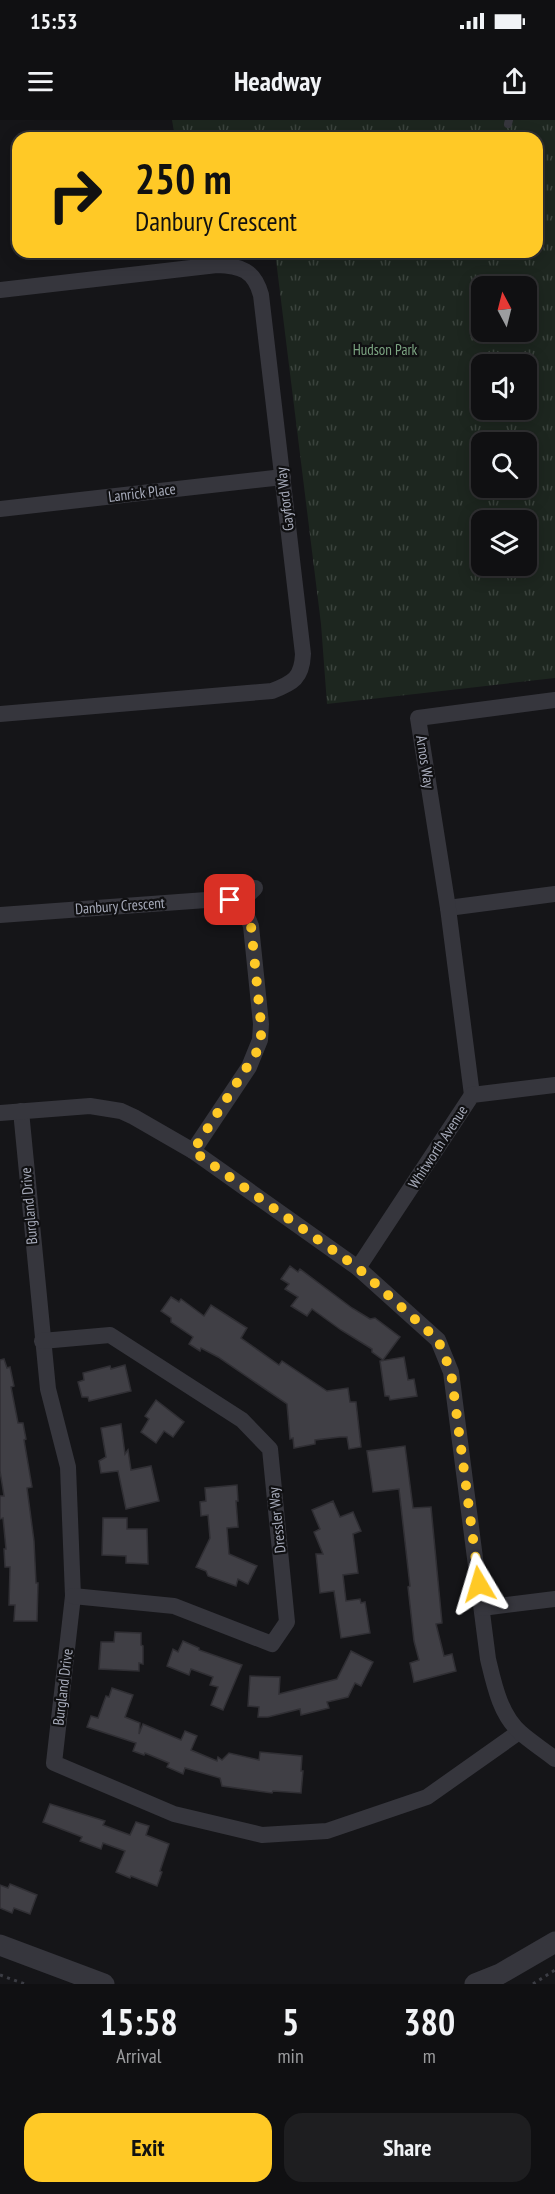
<!DOCTYPE html>
<style>
:root{--surface:#101012;--page:#1e1e20;--text:#f1f3f6;--muted:#9c9d9f;--line:#303032;--accent:#ffc926}
body{margin:0;font-family:"PT Sans Narrow",sans-serif;background:var(--page);color:var(--text);height:100vh;display:flex;flex-direction:column;font-size:22px;white-space:nowrap}
*{box-sizing:border-box;margin:0}
p{font-size:20px;color:var(--muted)}
.icon{flex:none;width:33px;height:33px;fill:none;stroke:currentColor;stroke-width:2;stroke-linecap:round;stroke-linejoin:round}
.map{position:relative;height:1864px;overflow:hidden}
.sheet{display:flex;flex-direction:column;background:var(--surface);flex:1}
.sheet>*{flex:none}
.guide{position:absolute;left:12px;top:12px;width:531px;height:126px;border-radius:18px;box-shadow:0 3px 15px #0003,0 0 0 2px var(--line);background:#ffc926;color:#111;overflow:hidden}
.needle{width:39px;rotate:353deg}
.tools{position:absolute;left:471px;top:156px;display:grid;gap:12px}
.tools a{display:grid;place-items:center;width:66px;height:66px;border-radius:12px;background:var(--surface);box-shadow:0 3px 15px #0003,0 0 0 2px var(--line);font-size:30px}
.pin{position:absolute;display:grid;place-items:center;width:51px;height:51px;color:#fff;margin:-26px;border-radius:12px;box-shadow:0 3px 9px #0006}
.me{position:absolute;width:66px;margin:-33px;rotate:353deg;stroke-linejoin:round;filter:drop-shadow(0 0 4px #0008)}
.turn{display:flex;align-items:center;gap:21px;height:126px;padding:0 24px;font-size:27px}
.turn .icon{width:78px;height:78px;stroke-width:2.5}
.turn b{display:block;font-size:42px;line-height:51px}
.eta{display:flex;justify-content:space-evenly;align-items:center;height:102px;text-align:center}
.eta b{font-size:36px;font-weight:700;line-height:42px}
.button{display:flex;gap:12px;margin-top:auto;padding:12px 24px}
.button a{flex:1;height:69px;border-radius:18px;background:var(--accent);color:#111;font-size:24px;font-weight:700;line-height:69px;text-align:center}
.button a+a{background:var(--page);color:var(--text)}
.status{display:flex;justify-content:space-between;align-items:center;height:42px;padding:0 30px;background:var(--surface);direction:ltr}
.status svg{height:16px;fill:currentColor}
header{display:flex;justify-content:space-between;align-items:center;height:78px;padding:0 24px;background:var(--surface);font-size:27px;font-weight:700}
.map>svg:first-child{display:block}
.grass{fill:url(#grass-tufts);fill-rule:evenodd}
.building{fill:#403f45;stroke:#302f34;stroke-width:1.5}
.lines{fill:none;stroke-linecap:round;stroke-linejoin:round}
.path{stroke:#3c3d44;stroke-width:3;stroke-dasharray:3 4.5;stroke-linecap:butt}
.service{stroke:#36363d;stroke-width:8}
.minor{stroke:#36363d;stroke-width:16}
.tertiary{stroke:#36363d;stroke-width:21}
.route{stroke:#ffc926;stroke-width:10;stroke-dasharray:0 18}
.labels{text-anchor:middle;stroke-width:4.5;stroke-linejoin:round;paint-order:stroke}
.park-label{font-size:15px;fill:#7ca582;stroke:#101012}
.street-label{font-size:15px;fill:#a6aab9;stroke:#101012}
</style>
<div class="status"><b>15:53</b><svg viewBox="0 0 49 12"><path d="M0 12V9h3v3zM5 12V6h3v6zM10 12V3h3v9zM15 12V0h3v12zM26 1h20v11H26zM47 4h2v5h-2z"/></svg></div>
<header><svg class="icon" aria-label="menu" viewBox="0 0 24 24"><path d="M4 6h16M4 12h16M4 18h16"/></svg>Headway<svg class="icon" aria-label="share" viewBox="0 0 24 24"><path d="M12 15V3M7 8l5-5 5 5M5 13v7h14v-7"/></svg></header>
<div class="map">
<svg width="555" height="1864" viewBox="0 0 555 1864">
<defs>
<pattern id="grass-tufts" width="24" height="20" patternUnits="userSpaceOnUse" patternTransform="scale(1.5)"><rect width="24" height="20" fill="#1d261f"/><path d="M3 7l-1-3M5 7V3M7 7l1-3M15 17l-1-3M17 17v-4M19 17l1-3" fill="none" stroke="#3b433d"/></pattern>
</defs>
<rect width="100%" height="100%" fill="#151518"/>
<path class="grass" d="M172,0H555V558L327,584L321,504L275,132H537V18H175ZM482,166H526V212H482ZM482,244H526V290H482ZM482,322H526V368H482ZM482,400H526V446H482Z"/>
<g class="building">
<polygon points="290,1146 298,1152 300,1149 352,1188 370,1199 375,1198 400,1217 383,1240 372,1232 372,1229 341,1210 312,1189 307,1196 291,1186 298,1177 285,1169 289,1164 281,1159"/>
<polygon points="171,1177 179,1182 181,1179 204,1196 211,1185 247,1208 241,1218 279,1245 282,1241 327,1271 348,1268 350,1282 356,1282 361,1327 349,1329 347,1317 340,1317 315,1320 315,1324 294,1328 293,1318 290,1319 287,1284 218,1237 201,1228 200,1231 189,1224 193,1217 171,1202 171,1198 161,1191"/>
<polygon points="404,1237 408,1260 414,1259 417,1276 390,1280 389,1276 385,1276 380,1241"/>
<polygon points="4,1239 7,1248 10,1247 14,1266 11,1267 18,1303 23,1303 26,1319 24,1320 32,1367 27,1368 34,1421 36,1463 38,1463 37,1501 14,1501 15,1485 9,1485 10,1447 5,1447 4,1429 6,1429 3,1398 0,1399 0,1376 4,1376 0,1351 0,1240"/>
<polygon points="125,1245 131,1271 89,1281 88,1277 82,1277 78,1262 84,1260 83,1253 110,1246 111,1249"/>
<polygon points="156,1280 184,1302 173,1317 164,1311 156,1323 141,1312 149,1299 145,1296"/>
<polygon points="121,1304 125,1334 128,1330 131,1350 151,1346 159,1381 126,1389 118,1351 101,1353 99,1341 106,1337 101,1308"/>
<polygon points="405,1326 413,1388 431,1387 442,1503 436,1504 444,1536 452,1534 456,1551 414,1562 410,1543 419,1540 414,1521 408,1467 410,1466 399,1369 373,1372 367,1331"/>
<polygon points="237,1365 238,1381 236,1381 238,1407 227,1408 229,1434 257,1446 248,1464 238,1459 236,1466 208,1456 206,1451 196,1447 210,1418 208,1395 201,1396 200,1382 206,1381 205,1368"/>
<polygon points="333,1381 340,1397 353,1392 361,1411 353,1414 358,1453 343,1455 346,1481 360,1479 361,1483 365,1482 370,1513 341,1518 334,1471 320,1473 316,1434 323,1434 314,1412 320,1409 312,1390"/>
<polygon points="103,1398 127,1398 127,1409 147,1409 148,1444 126,1443 126,1436 102,1435"/>
<polygon points="115,1512 141,1513 141,1525 143,1526 143,1544 139,1543 139,1551 99,1549 101,1522 114,1522"/>
<polygon points="183,1521 199,1528 199,1530 242,1545 223,1590 211,1585 218,1567 210,1565 213,1557 191,1549 189,1555 167,1546 173,1529 178,1532"/>
<polygon points="351,1531 373,1542 361,1566 355,1563 348,1577 327,1582 329,1588 301,1595 300,1589 268,1597 258,1597 259,1587 248,1586 250,1556 280,1557 279,1574 337,1559"/>
<polygon points="112,1568 133,1575 125,1597 140,1603 139,1614 143,1604 181,1620 185,1611 197,1616 191,1630 217,1641 218,1637 222,1640 229,1633 259,1640 260,1632 302,1636 301,1651 303,1651 301,1673 273,1671 272,1673 222,1666 220,1658 185,1648 183,1654 167,1647 169,1643 145,1633 144,1635 133,1631 136,1623 87,1607 91,1596 98,1598 106,1576 109,1577"/>
<polygon points="50,1684 105,1701 103,1705 130,1715 136,1702 149,1706 146,1715 169,1724 160,1751 162,1752 157,1766 131,1756 130,1758 116,1752 125,1731 103,1723 101,1729 80,1721 82,1717 43,1702"/>
<polygon points="10,1764 37,1775 30,1794 14,1788 12,1793 0,1788 0,1765 8,1768"/>
</g>
<g class="lines">
<g class="path">
<polyline points="0,1855 25,1864"/>
<polyline points="533,1864 555,1850"/>
</g>
<polyline class="service" points="508,4 509,0"/>
<g class="minor">
<path d="M0,170L217,145C241,146 254,150 261,175L303,534C302,558 293,563 272,571L0,594"/>
<polyline points="0,389 283,357"/>
<polyline points="238,785 255,768"/>
<polyline points="448,788 555,774"/>
<path d="M0,795L220,779C237,781 246,791 251,806L261,904L260,920L249,947L193,1031"/>
<polyline points="472,975 448,788 418,598 555,580"/>
<polyline points="21,991 48,1269 68,1347 73,1476 54,1643 174,1694 262,1715 327,1711 427,1677 519,1612"/>
<path d="M0,993L90,986L121,991L134,997L193,1031L358,1148L438,1220L451,1252L488,1539C494,1564 500,1595 521,1613C531,1622 544,1630 555,1639"/>
<polyline points="358,1148 472,975 555,965"/>
<polyline points="42,1221 110,1215 242,1300 270,1329 287,1502 272,1524 174,1486 73,1476"/>
<polyline points="482,1488 555,1479"/>
</g>
<g class="tertiary">
<polyline points="0,1825 104,1864"/>
<polyline points="475,1864 500,1854 555,1822"/>
</g>
</g>
<g class="lines">
<polyline class="route" points="230,780 245,793 251,806 261,904 261,920 256,933 193,1031 358,1148 438,1220 451,1252 479,1464"/>
</g>
<g class="labels">
<g class="park-label">
<text x="385" y="235">Hudson Park</text>
</g>
<g class="street-label">
<text transform="translate(142 373) rotate(-7)" y="5">Lanrick Place</text>
<text transform="translate(285 379) rotate(-97)" y="5">Gayford Way</text>
<text transform="translate(425 642) rotate(81)" y="5">Arnos Way</text>
<text transform="translate(120 786) rotate(-4)" y="5">Danbury Crescent</text>
<text transform="translate(438 1027) rotate(-57)" y="5">Whitworth Avenue</text>
<text transform="translate(29 1086) rotate(-95)" y="5">Burgland Drive</text>
<text transform="translate(277 1400) rotate(-96)" y="5">Dressler Way</text>
<text transform="translate(63 1567) rotate(-83)" y="5">Burgland Drive</text>
</g>
</g>
</svg>
<div class="tools">
<a><svg class="needle" viewBox="-14 -14 28 28"><path d="M0-13l5 13h-10z" fill="#e53935"/><path d="M0 13l5-13h-10z" fill="#9c9d9f"/></svg></a>
<a><svg class="icon" aria-label="sound" viewBox="0 0 24 24"><path d="M4 9h4l5-4v14l-5-4H4zM17 9q2 3 0 6"/></svg></a>
<a><svg class="icon" aria-label="search" viewBox="0 0 24 24"><circle cx="10" cy="10" r="6"/><path d="M15 15l6 6"/></svg></a>
<a><svg class="icon" aria-label="layers" viewBox="0 0 24 24"><path d="M12 4l9 5-9 5-9-5zM3 14l9 5 9-5"/></svg></a>
</div>
<div class="pin" style="left:230px;top:780px;background:#d93025"><svg class="icon" aria-label="arrive" viewBox="0 0 24 24"><path d="M6 21V4h12l-3 4 3 4H6"/></svg></div>
<svg class="me" style="left:479px;top:1464px" viewBox="-20 -20 40 40"><path d="M0-17L14 15 0 8-14 15z" fill="#ffc926" stroke="#fff" stroke-width="4"/></svg>
<div class="guide">
<div class="turn"><svg class="icon" aria-label="right" viewBox="0 0 24 24"><path d="M7 20v-9h11M14 6l5 5-5 5"/></svg><div><b>250 m</b>Danbury Crescent</div></div>
</div>
</div>
<section class="sheet">
<div class="eta">
<div><b>15:58</b><p>Arrival</p></div>
<div><b>5</b><p>min</p></div>
<div><b>380</b><p>m</p></div>
</div>
<div class="button"><a>Exit</a><a>Share</a></div>
</section>
